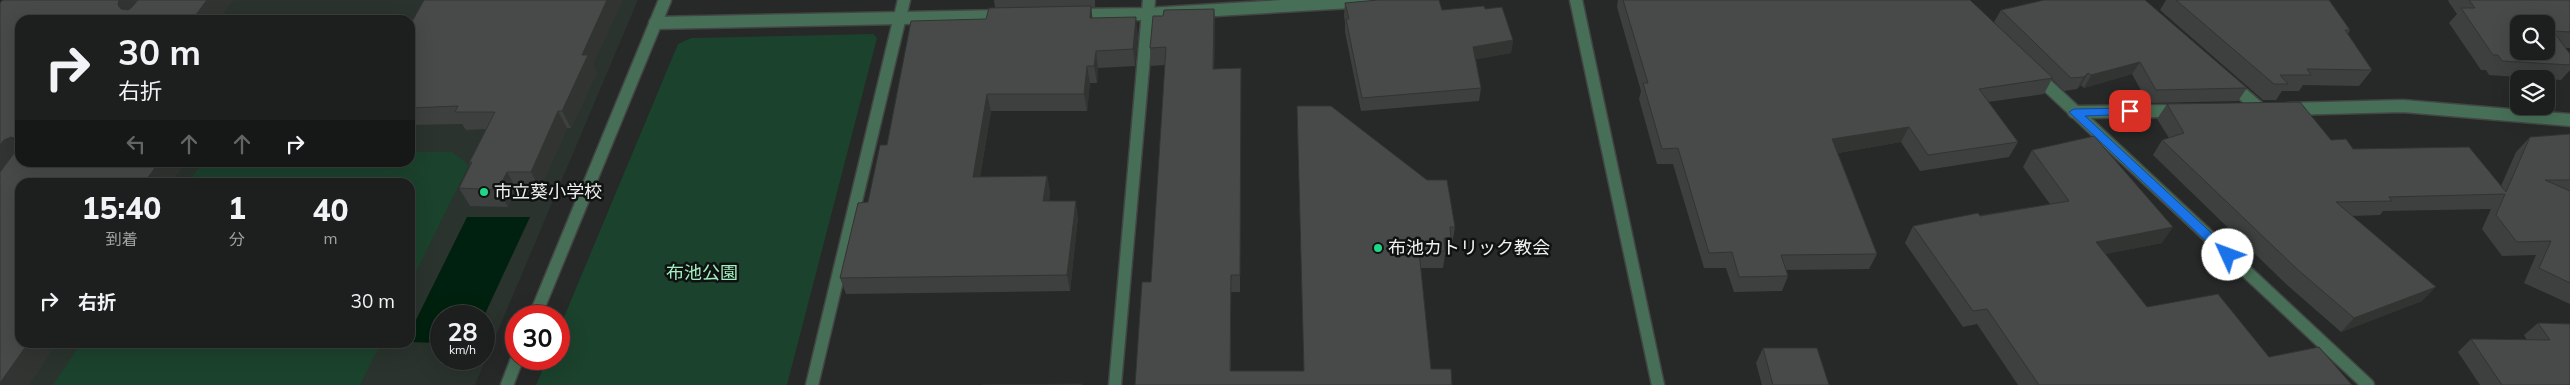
<!DOCTYPE html>
<html lang="ja">
<meta charset="utf-8">
<style>
:root{--surface:#1c1f1d;--page:#292c2a;--text:#f1f3f6;--muted:#a0a2a4;--line:#3a3d3b}
body{margin:0;font-family:Mulish,"Noto Sans JP",sans-serif;background:var(--page);color:var(--text);height:100vh;display:flex;flex-direction:column;font-size:19px;white-space:nowrap}
*{box-sizing:border-box;margin:0}
p{font-size:16px;color:var(--muted)}
.icon{flex:none;width:28px;height:28px;fill:none;stroke:currentColor;stroke-width:2;stroke-linecap:round;stroke-linejoin:round}
.map{position:relative;flex:1;overflow:hidden}
.panel{position:absolute;left:15px;top:178px;width:400px;height:170px;display:flex;flex-direction:column;background:var(--surface);border-radius:15px;box-shadow:0 5px 20px #0002,0 0 0 1px var(--line)}
.panel>*{flex:none}
.guide{position:absolute;left:15px;top:15px;width:400px;height:152px;border-radius:15px;box-shadow:0 5px 20px #0002,0 0 0 1px var(--line);background:#1c1f1d;color:var(--text);overflow:hidden}
.buttons{position:absolute;left:2510px;top:15px;display:grid;gap:10px}
.buttons a{display:grid;place-items:center;width:45px;height:45px;border-radius:10px;background:var(--surface);box-shadow:0 5px 20px #0002,0 0 0 1px var(--line);font-size:25px}
.speed{position:absolute;left:430px;top:305px;display:flex;gap:10px;font-size:25px;font-weight:700;text-align:center}
.speed>*{display:grid;place-content:center;width:65px;height:65px;border-radius:50%;background:var(--surface);box-shadow:0 5px 20px #0002,0 0 0 1px var(--line);line-height:1}
.speed small{font-size:12px;font-weight:400}
.speed .limit{border:8px solid #d22;background:#fff;color:#111}
.pin{position:absolute;display:grid;place-items:center;width:42px;height:42px;color:#fff;margin:-21px;border-radius:10px;box-shadow:0 2px 8px #0006}
.me{position:absolute;width:55px;margin:-28px;rotate:313deg;stroke-linejoin:round;filter:drop-shadow(0 0 4px #0008)}
.turn{display:flex;align-items:center;gap:18px;height:105px;padding:0 20px;font-size:22px}
.turn .icon{width:65px;height:65px;stroke-width:2.5}
.turn b{display:block;font-size:35px;line-height:42px}
.lanes{display:flex;align-items:center;height:48px;padding:0 20px;background:#0003;justify-content:center;gap:25px;direction:ltr}
.lanes .off{opacity:.35}
.eta{display:flex;justify-content:space-evenly;align-items:center;height:85px;text-align:center}
.eta b{font-size:30px;font-weight:800;line-height:35px}
ul{padding:0;list-style:none}
li{display:flex;align-items:center;gap:15px;height:75px;padding:0 20px}
li div{flex:1}
li b{display:block;font-size:19px}
li em{font-style:normal}
.map>svg:first-child{display:block}
.built{fill:#2a332d;fill-rule:evenodd}
.green{fill:#1b422d}
.water{fill:#00210f}
.lines{fill:none;stroke-linecap:round;stroke-linejoin:round}
.minor-casing{stroke:#424543;stroke-width:15}
.minor{stroke:#476f57;stroke-width:12}
.wall{fill:#3d403e}
.shaded-wall{fill:#323432}
.building{fill:#474a48;stroke:#323432;fill-rule:evenodd}
.route{fill:#1a73e8;stroke:#114b97}
.poi-dot{fill:#1fd887;stroke:#101111;stroke-width:2}
.labels{text-anchor:middle;stroke-width:5;stroke-linejoin:round;paint-order:stroke}
.poi-label{font-size:18px;fill:#eff1f0;stroke:#101111;text-anchor:start}
.park-label{font-size:18px;fill:#a1eebf;stroke:#101111}
</style>
<div class="map">
<svg width="2570" height="385" viewBox="0 0 2570 385">
<rect width="100%" height="100%" fill="#262927"/>
<path class="built" d="M176,0H638L475,385H0V227L20,342H410V182H34L50,163L410,162V20H161ZM441,316H484V359H441Z"/>
<g class="green">
<polygon points="873,34 877,38 787,385 536,385 547,359 559,359 559,329 678,44 691,38"/>
<polygon points="410,152 452,152 469,165 410,284 410,182 189,182 202,163 410,162"/>
<polygon points="82,342 381,342 381,343 360,385 53,385"/>
</g>
<polygon class="water" points="467,217 530,217 484,316 441,316 441,343 410,342 410,332"/>
<g class="lines">
<g class="minor-casing">
<g id="minor">
<polyline points="1576,0 1658,385"/>
<polyline points="1075,15 1147,14 1385,0"/>
<polyline points="655,23 1003,16"/>
<polyline points="2037,76 2368,385"/>
<polyline points="2230,83 2260,109"/>
<polyline points="2288,109 2403,106 2570,120"/>
<polyline points="2074,112 2178,111"/>
<polyline points="535,316 665,0"/>
<polyline points="507,385 517,359"/>
<polyline points="812,385 904,0"/>
<polyline points="1115,385 1149,0"/>
</g>
</g>
<use href="#minor" class="minor"/>
</g>
<g class="wall">
<polygon points="994,0 1095,0 1095,7 1091,7 1092,18 1138,34 1135,66 1098,68 1097,83 1090,83 1087,111 991,111 980,177 1047,176 1050,192 1049,201 1078,217 1070,291 846,294 840,278 868,202 887,145 995,8"/>
<polygon points="1618,0 1970,0 2011,39 1994,22 2001,10 2247,88 2238,101 2148,103 2132,74 2084,88 2081,85 2077,89 2064,91 2052,79 2044,94 1988,102 2018,142 2009,157 1920,171 1901,142 1838,153 1877,254 1869,269 1786,270 1788,276 1782,291 1734,292 1726,268 1704,268 1673,164 1657,164 1639,99 1641,91 1617,7"/>
<polygon points="2166,0 2329,0 2350,30 2348,34 2372,70 2359,86 2303,85 2299,91 2282,91 2276,100 2263,100 2160,10"/>
<polygon points="2449,0 2570,0 2570,48 2565,48 2570,54 2570,70 2561,80 2489,75 2486,70 2481,70 2449,23 2457,14 2448,1"/>
<polygon points="1345,3 1442,10 1485,9 1513,40 1511,53 1476,59 1481,88 1479,101 1361,111 1345,32 1345,22 1344,16"/>
<polygon points="1214,9 1215,26 1214,69 1241,85 1240,292 1231,292 1231,371 1304,371 1297,106 1455,227 1452,244 1451,244 1449,255 1445,255 1443,268 1421,268 1431,369 1135,385 1151,282 1165,65 1151,66 1150,48"/>
<polygon points="410,25 593,65 597,72 571,128 567,128 540,189 517,190 508,207 470,206 459,188 470,165 469,163 486,129 466,130 462,124 410,125"/>
<polygon points="2167,104 2331,140 2353,149 2501,186 2516,152 2530,137 2570,134 2570,304 2524,283 2536,255 2502,256 2482,229 2491,209 2383,211 2380,215 2352,216 2422,301 2341,332 2285,283 2153,155 2162,140 2169,138 2157,119"/>
<polygon points="2032,150 2162,243 2105,254 2147,307 2269,357 2352,385 2018,385 1977,324 1963,327 1905,243 1913,226 2050,204 2023,167"/>
<polygon points="2538,323 2570,324 2570,385 2480,385 2458,352 2471,339 2527,340 2524,335"/>
<polygon points="1763,348 1829,385 1762,385 1756,363"/>
</g>
<g class="shaded-wall">
<polygon points="119,0 145,0 129,20 118,5"/>
<polygon points="207,0 233,0 218,20 192,20"/>
<polygon points="607,0 623,0 593,65 597,72 571,128 562,111 582,55"/>
<polygon points="1091,6 1093,23 1090,18"/>
<polygon points="1214,9 1215,26 1214,86 1213,69"/>
<polygon points="1136,17 1138,34 1135,66 1133,49"/>
<polygon points="1513,40 1511,53 1472,60 1473,47"/>
<polygon points="1096,51 1098,68 1097,83 1094,66"/>
<polygon points="2140,62 2132,74 2084,88 2091,75"/>
<polygon points="1087,66 1090,83 1087,111 1084,94"/>
<polygon points="1241,68 1241,85 1240,292 1240,275"/>
<polygon points="2088,73 2081,85 2077,89 2084,77"/>
<polygon points="987,94 991,111 977,194 973,177"/>
<polygon points="558,111 567,128 540,189 531,172"/>
<polygon points="1909,127 1901,142 1826,155 1832,139"/>
<polygon points="11,137 20,146 0,185 0,145 4,140"/>
<polygon points="159,162 186,162 172,182 145,182"/>
<polygon points="507,172 517,190 508,207 498,190"/>
<polygon points="1047,176 1050,192 1046,218 1043,201"/>
<polygon points="1076,201 1078,217 1070,291 1067,275"/>
<polygon points="2173,227 2162,243 2085,258 2096,242"/>
<polygon points="2436,287 2422,301 2341,332 2354,318"/>
<polygon points="29,342 58,342 29,385 0,385 0,383"/>
</g>
<g class="building">
<polygon points="3,0 119,0 118,5 121,9 128,10 131,8 138,0 207,0 192,20 20,20 20,162 159,162 145,182 20,182 20,342 29,342 0,383 0,172 17,149 19,145 16,139 11,137 4,140 0,145 0,3"/>
<polygon points="424,0 607,0 582,55 588,55 562,111 558,111 531,172 507,172 498,190 459,188 472,162 469,163 495,112 455,112 458,106 410,108 410,25"/>
<polygon points="1378,0 1439,0 1442,10 1484,6 1485,9 1502,7 1513,40 1473,47 1481,88 1362,98 1346,19 1349,19 1345,3"/>
<polygon points="1623,0 1970,0 2053,78 1979,89 2018,142 1928,155 1909,127 1832,139 1877,254 1781,255 1788,276 1739,277 1732,252 1709,253 1678,148 1662,149 1643,83 1648,83"/>
<polygon points="2044,0 2145,0 2247,88 2156,90 2140,62 2091,75 2088,73 2084,77 2071,78 2001,10"/>
<polygon points="2176,0 2329,0 2350,30 2345,30 2372,70 2307,69 2311,75 2280,75 2288,84 2274,84"/>
<path d="M2469,0H2570V32L2553,31L2570,54V65L2502,61L2498,55H2493L2461,8H2475ZM2519,24H2546V51H2519Z"/>
<polygon points="1091,6 1090,18 1136,17 1133,49 1096,51 1094,66 1087,66 1084,94 987,94 973,177 1047,176 1043,201 1076,201 1067,275 840,278 858,203 868,202 880,145 887,145 911,21 986,19 989,8"/>
<polygon points="1214,9 1213,69 1241,68 1240,275 1231,275 1230,371 1304,371 1297,106 1331,106 1427,180 1447,180 1455,227 1450,227 1451,238 1444,238 1445,251 1419,251 1431,369 1451,369 1452,385 1135,385 1142,282 1151,282 1166,47 1150,48 1153,16 1163,16 1164,10"/>
<polygon points="2300,102 2331,140 2346,139 2353,149 2469,147 2506,192 2530,137 2570,134 2570,180 2545,180 2570,191 2570,283 2539,268 2551,241 2517,242 2496,215 2505,194 2389,197 2392,201 2336,202 2436,287 2354,318 2297,269 2162,140 2184,133 2167,104"/>
<polygon points="2094,136 2173,227 2096,242 2147,307 2218,294 2269,357 2319,347 2352,385 2039,385 1987,309 1973,311 1913,226 1978,213 1980,216 2069,201 2032,150"/>
<polygon points="2538,323 2570,324 2570,385 2502,385 2471,339 2550,340"/>
<polygon points="1763,348 1817,348 1829,385 1773,385"/>
<polygon points="1082,384 1082,385 982,385"/>
</g>
<polygon class="route" points="2130,108 2135,111 2134,114 2085,116 2232,252 2232,258 2224,258 2069,112 2074,109"/>
<g class="poi-dot">
<circle cx="484" cy="192" r="5"/>
<circle cx="1378" cy="248" r="5"/>
</g>
<g class="labels">
<g class="poi-label">
<text x="494" y="198">市立葵小学校</text>
<text x="1388" y="254">布池カトリック教会</text>
</g>
<g class="park-label">
<text x="702" y="279">布池公園</text>
</g>
</g>
</svg>
<div class="buttons">
<a><svg class="icon" aria-label="search" viewBox="0 0 24 24"><circle cx="10" cy="10" r="6"/><path d="M15 15l6 6"/></svg></a>
<a><svg class="icon" aria-label="layers" viewBox="0 0 24 24"><path d="M12 4l9 5-9 5-9-5zM3 14l9 5 9-5"/></svg></a>
</div>
<div class="speed"><div>28<small>km/h</small></div><div class="limit">30</div></div>
<div class="pin" style="left:2130px;top:111px;background:#d93025"><svg class="icon" aria-label="arrive" viewBox="0 0 24 24"><path d="M6 21V4h12l-3 4 3 4H6"/></svg></div>
<svg class="me" style="left:2228px;top:255px" viewBox="-20 -20 40 40"><circle r="19" fill="#fff"/><path d="M0-13L10 11 0 6-10 11z" fill="#1a73e8"/></svg>
<div class="guide">
<div class="turn"><svg class="icon" aria-label="right" viewBox="0 0 24 24"><path d="M7 20v-9h11M14 6l5 5-5 5"/></svg><div><b>30 m</b>右折</div></div>
<div class="lanes"><svg class="icon off" aria-label="left" viewBox="0 0 24 24"><path d="M17 20v-9H6M10 6l-5 5 5 5"/></svg><svg class="icon off" aria-label="ahead" viewBox="0 0 24 24"><path d="M12 20V5M6 11l6-6 6 6"/></svg><svg class="icon off" aria-label="ahead" viewBox="0 0 24 24"><path d="M12 20V5M6 11l6-6 6 6"/></svg><svg class="icon" aria-label="right" viewBox="0 0 24 24"><path d="M7 20v-9h11M14 6l5 5-5 5"/></svg></div>
</div>
<section class="panel">
<div class="eta">
<div><b>15:40</b><p>到着</p></div>
<div><b>1</b><p>分</p></div>
<div><b>40</b><p>m</p></div>
</div>
<ul>
<li><svg class="icon" aria-label="right" viewBox="0 0 24 24"><path d="M7 20v-9h11M14 6l5 5-5 5"/></svg><div><b>右折</b></div><em>30 m</em></li>
</ul>
</section>
</div>
